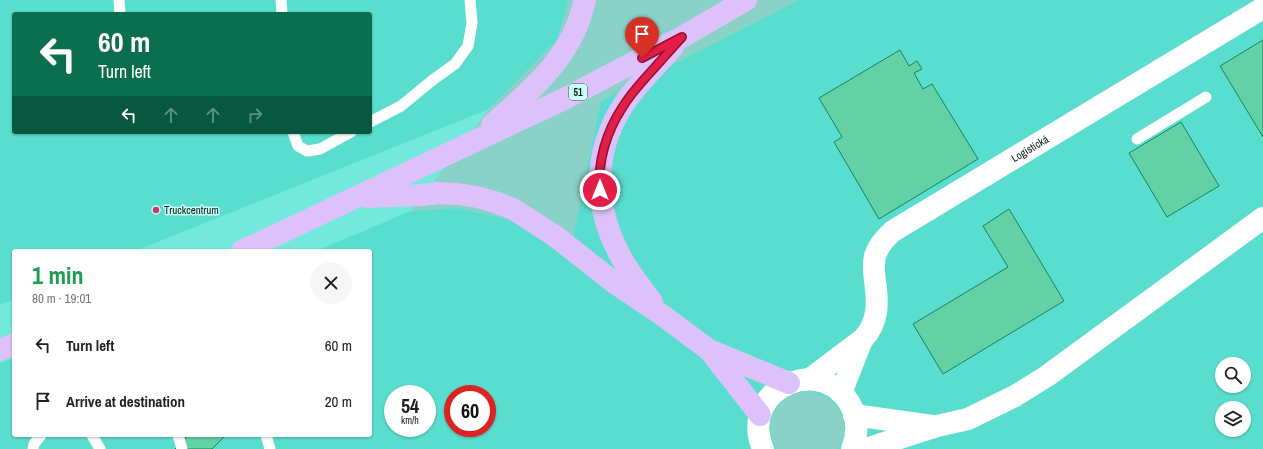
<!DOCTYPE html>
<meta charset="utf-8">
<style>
:root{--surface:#fff;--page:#f6f6f6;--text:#202124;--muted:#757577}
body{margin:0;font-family:"Archivo Narrow",sans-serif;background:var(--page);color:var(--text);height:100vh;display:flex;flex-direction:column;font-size:15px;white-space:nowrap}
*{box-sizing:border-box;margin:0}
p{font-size:13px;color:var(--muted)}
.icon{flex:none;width:22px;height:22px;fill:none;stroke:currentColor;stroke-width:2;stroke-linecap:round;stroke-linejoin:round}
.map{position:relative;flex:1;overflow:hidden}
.panel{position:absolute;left:12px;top:249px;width:360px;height:188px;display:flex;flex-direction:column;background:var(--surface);border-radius:4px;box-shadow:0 1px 3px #0004}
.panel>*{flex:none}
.guide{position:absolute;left:12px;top:12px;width:360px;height:122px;border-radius:4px;box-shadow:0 1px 3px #0004;background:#0b6e4f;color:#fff;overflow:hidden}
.buttons{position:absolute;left:1215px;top:357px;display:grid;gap:8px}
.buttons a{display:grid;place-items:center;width:36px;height:36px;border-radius:50%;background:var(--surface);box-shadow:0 1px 3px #0004;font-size:20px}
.speed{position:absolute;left:384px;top:385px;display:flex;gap:8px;font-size:20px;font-weight:700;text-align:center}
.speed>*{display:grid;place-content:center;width:52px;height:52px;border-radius:50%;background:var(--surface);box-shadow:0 1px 3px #0004;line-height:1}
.speed small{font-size:10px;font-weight:400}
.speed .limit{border:6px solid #d22;background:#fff;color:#111}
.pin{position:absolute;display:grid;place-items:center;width:34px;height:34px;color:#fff;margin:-41px -17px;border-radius:50% 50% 50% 0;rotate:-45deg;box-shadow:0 0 4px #0007}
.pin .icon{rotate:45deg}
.me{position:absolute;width:44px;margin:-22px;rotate:0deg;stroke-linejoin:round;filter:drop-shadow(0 0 3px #0008)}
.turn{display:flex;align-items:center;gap:14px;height:84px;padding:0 20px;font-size:18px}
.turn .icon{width:52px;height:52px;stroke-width:2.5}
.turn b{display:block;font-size:28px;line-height:34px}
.lanes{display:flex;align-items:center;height:38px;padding:0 20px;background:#0003;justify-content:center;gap:20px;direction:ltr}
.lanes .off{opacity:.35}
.round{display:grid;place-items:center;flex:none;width:42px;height:42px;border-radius:21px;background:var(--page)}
.summary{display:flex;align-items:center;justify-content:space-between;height:68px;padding:0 20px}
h1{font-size:24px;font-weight:700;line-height:30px;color:#1e9e55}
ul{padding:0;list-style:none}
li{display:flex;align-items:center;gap:12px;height:56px;padding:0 20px}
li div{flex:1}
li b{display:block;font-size:15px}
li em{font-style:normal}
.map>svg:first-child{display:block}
.built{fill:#59ddce;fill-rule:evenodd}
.green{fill:#8ad1c8}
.building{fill:#62d1a6;stroke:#188562}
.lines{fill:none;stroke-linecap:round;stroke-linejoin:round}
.service{stroke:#fff;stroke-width:11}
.minor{stroke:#fff;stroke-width:22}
.primary{stroke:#ddc1fb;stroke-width:22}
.route-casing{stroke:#92132f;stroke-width:10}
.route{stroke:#e11d48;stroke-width:7}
.poi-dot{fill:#c73a68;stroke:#cafff7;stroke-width:1.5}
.labels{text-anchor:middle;stroke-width:3;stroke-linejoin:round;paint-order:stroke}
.shield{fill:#cafff7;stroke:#3d5d59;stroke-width:1}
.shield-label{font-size:10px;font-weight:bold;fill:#001815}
.street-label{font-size:11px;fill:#001815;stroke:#cafff7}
.poi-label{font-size:11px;fill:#001815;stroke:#cafff7;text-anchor:start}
</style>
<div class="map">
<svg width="1263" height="449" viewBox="0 0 1263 449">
<rect width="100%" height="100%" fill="#73e9db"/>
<g class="built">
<path d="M0,0H568L558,39L489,109L135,251H14V299L0,305ZM14,14H370V132H14Z"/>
<path d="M799,0H1263V449H0V363L14,358V435H370V251H316L411,211L457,208L512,220L569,256L601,101ZM1222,364H1244V386H1222ZM393,394H427V428H393ZM453,394H487V428H453ZM1222,408H1244V430H1222Z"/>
</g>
<g class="green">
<polygon points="568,0 799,0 601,101 569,257 512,220 457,208 411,211 489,109 558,39"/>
<path d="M807,391C837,395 855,422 838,449H777C759,422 778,394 807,391Z"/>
</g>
<g class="building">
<polygon points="1263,40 1263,137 1220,66"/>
<polygon points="900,50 909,66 917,61 922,69 914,73 923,89 932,84 978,159 879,219 834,142 842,137 819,98"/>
<polygon points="1181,122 1219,186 1167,217 1129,153"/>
<polygon points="1009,209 1064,301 943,374 913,324 1008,267 983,226"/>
<polygon points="189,435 226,435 212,449 175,449"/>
</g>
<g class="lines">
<g class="service">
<polyline points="119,0 120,14"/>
<polyline points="281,0 282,14"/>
<polyline points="370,122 401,106 434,79 455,64 468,46 472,23 470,0"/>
<polyline points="293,132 298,146 307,151 320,149 351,132"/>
<polyline points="1137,139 1206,97"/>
<polyline points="92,435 100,449"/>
<polyline points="178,435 182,449"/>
<polyline points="266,435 270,449"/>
<polyline points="33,449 34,444 41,435"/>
</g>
<g class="minor">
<path id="s1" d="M810,379L863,339C879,322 878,302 875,281C874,273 873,264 875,256C878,246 885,238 893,231L1263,8"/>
<polyline points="841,393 862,340"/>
<polyline points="854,415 932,426"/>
<path d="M763,449C737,387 827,350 853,410C858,423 857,437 852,449"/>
<polyline points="866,449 937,426 968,419 1015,396 1047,376 1263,218"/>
</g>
<g class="primary">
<path d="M492,125C534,87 572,58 585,0"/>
<polyline points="367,197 423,195 438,193 458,194 477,197 495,202 513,209 555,236 616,284 662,315 709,350 789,383"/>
<polyline points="242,251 564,99 682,37 746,0"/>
<path d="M652,302C641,287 629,273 621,257C594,208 592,155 622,107C636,85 656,66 673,47"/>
<polyline points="0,350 14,344"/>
<polyline points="710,351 760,415"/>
</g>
</g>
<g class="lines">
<g class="route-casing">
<path id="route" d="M600,190C597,162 607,131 622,108C629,96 638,86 647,76C659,63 670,50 682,37L642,58"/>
</g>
<use href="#route" class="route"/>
</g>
<circle class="poi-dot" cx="156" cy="210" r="4"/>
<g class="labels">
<rect class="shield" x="569" y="84" width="18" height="16" rx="3"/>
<g class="shield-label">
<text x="578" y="96">51</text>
</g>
<g class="street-label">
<text dy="4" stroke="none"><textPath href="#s1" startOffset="344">Logistická</textPath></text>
</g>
<g class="poi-label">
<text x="164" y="214">Truckcentrum</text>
</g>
</g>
</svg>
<div class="buttons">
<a><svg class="icon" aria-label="search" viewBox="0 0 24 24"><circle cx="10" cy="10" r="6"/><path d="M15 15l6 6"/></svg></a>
<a><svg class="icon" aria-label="layers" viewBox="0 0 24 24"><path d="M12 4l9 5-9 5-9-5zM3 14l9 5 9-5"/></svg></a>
</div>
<div class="speed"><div>54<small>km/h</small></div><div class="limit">60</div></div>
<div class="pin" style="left:642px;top:58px;background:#d93025"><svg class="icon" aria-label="arrive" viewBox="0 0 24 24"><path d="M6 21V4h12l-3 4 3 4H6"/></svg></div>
<svg class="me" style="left:600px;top:190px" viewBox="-20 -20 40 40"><circle r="17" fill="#e11d48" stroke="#fff" stroke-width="3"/><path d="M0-11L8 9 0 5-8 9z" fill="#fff"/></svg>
<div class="guide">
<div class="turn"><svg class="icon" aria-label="left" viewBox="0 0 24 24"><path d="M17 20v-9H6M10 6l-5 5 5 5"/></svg><div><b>60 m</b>Turn left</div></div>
<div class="lanes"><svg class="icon" aria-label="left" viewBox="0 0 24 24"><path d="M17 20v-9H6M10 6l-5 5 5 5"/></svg><svg class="icon off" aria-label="ahead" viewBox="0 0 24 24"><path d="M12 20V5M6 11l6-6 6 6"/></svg><svg class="icon off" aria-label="ahead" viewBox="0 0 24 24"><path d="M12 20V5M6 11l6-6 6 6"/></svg><svg class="icon off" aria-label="right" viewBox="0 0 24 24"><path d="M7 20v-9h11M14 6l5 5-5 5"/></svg></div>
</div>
<section class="panel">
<div class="summary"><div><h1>1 min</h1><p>80 m · 19:01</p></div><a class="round"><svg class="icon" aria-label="close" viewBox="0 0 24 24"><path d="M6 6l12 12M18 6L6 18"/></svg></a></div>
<ul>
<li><svg class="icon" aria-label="left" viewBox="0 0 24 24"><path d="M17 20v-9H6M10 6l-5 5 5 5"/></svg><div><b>Turn left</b></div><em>60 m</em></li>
<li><svg class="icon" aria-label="arrive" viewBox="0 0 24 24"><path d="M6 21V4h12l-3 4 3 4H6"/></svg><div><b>Arrive at destination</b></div><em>20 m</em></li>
</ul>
</section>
</div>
